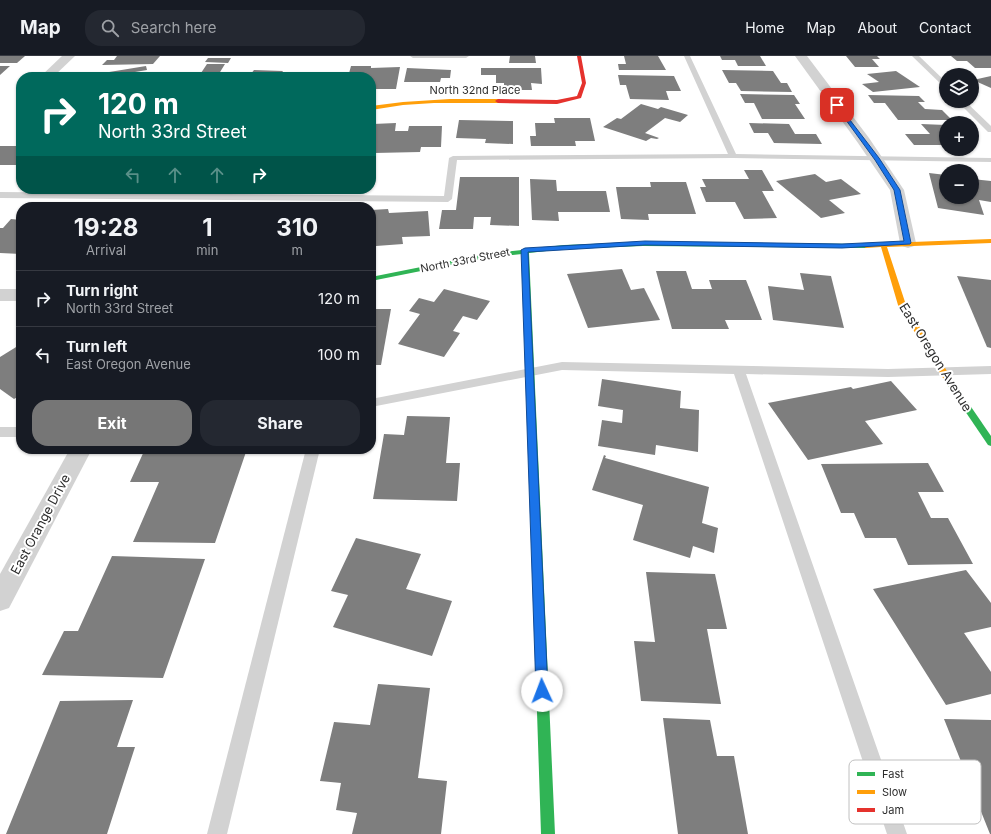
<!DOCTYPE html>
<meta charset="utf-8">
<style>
:root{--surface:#171b24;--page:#242831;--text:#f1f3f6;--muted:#9ea1a6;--line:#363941;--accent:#767676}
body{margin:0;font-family:Inter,sans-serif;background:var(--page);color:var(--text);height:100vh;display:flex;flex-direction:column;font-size:15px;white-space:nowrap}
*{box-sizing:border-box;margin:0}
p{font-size:13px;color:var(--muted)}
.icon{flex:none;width:22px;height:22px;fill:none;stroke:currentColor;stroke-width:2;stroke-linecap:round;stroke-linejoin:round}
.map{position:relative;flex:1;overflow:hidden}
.side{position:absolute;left:16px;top:146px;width:360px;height:252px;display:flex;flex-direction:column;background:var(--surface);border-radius:16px;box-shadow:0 1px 3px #0004}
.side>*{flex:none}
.banner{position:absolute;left:16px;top:16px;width:360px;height:122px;border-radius:16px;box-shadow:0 1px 3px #0004;background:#00695c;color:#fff;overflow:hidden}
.buttons{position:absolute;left:939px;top:12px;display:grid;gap:8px}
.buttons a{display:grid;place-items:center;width:40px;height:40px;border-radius:50%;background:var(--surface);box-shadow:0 1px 3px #0004;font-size:20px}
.pin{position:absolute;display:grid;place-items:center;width:34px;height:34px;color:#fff;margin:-17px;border-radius:8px;box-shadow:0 2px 6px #0006}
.me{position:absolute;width:44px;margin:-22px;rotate:358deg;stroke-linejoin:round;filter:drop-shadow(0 0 3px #0008)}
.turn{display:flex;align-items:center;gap:14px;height:84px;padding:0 16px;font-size:18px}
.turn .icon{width:52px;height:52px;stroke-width:2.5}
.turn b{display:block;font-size:28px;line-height:34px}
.lanes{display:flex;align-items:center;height:38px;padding:0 16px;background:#0003;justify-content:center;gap:20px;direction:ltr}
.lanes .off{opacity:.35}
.eta{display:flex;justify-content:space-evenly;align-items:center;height:68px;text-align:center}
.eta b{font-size:24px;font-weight:700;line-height:28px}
.action{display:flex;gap:8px;margin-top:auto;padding:8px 16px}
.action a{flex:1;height:46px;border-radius:16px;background:var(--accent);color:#fff;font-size:16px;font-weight:700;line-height:46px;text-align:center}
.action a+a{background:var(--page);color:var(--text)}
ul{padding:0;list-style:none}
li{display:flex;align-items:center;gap:12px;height:56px;padding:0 16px;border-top:1px solid var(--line)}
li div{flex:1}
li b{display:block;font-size:15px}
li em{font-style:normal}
header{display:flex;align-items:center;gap:24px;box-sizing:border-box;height:56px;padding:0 20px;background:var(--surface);border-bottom:1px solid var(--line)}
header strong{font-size:19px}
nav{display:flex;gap:22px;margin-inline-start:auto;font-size:14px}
.search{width:280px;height:36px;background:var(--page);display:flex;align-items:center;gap:10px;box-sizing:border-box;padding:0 14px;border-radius:16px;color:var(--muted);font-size:15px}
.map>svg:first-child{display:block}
.building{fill:#7e7e7e}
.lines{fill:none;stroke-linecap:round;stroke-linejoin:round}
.lane{fill:#d2d2d2;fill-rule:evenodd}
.street{fill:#d2d2d2;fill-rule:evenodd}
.fast{fill:#30b455;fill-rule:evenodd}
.slow{fill:#ff9f0a;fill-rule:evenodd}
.jam{fill:#e5322d;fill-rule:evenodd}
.route{fill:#1a73e8;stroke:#114b97}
.labels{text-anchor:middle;stroke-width:4;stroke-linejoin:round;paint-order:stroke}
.far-street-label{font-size:11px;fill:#2d2d2d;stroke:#fff}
.street-label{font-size:13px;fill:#2d2d2d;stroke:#fff}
.key{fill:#fff;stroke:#c0c0c0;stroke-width:1}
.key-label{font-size:11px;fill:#2d2d2d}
</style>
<header>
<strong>Map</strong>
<div class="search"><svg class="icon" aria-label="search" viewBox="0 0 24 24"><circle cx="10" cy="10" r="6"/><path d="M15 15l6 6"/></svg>Search here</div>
<nav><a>Home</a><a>Map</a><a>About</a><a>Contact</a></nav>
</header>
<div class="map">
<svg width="991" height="778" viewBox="0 0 991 778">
<rect width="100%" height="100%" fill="#fff"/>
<g class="building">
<polygon points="0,0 25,0 17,7 0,7"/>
<polygon points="117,0 160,0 153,8 102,9 107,4 114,4"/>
<polygon points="510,0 535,0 536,7 509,7"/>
<polygon points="624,0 658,0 666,14 619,14 618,8 626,8"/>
<polygon points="720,0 760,0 766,10 738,10 735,4 722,4"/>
<polygon points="846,0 877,0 880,3 872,3 879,11 855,11"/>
<polygon points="951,0 991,0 991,12 975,12 967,5 957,5"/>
<polygon points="208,2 231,2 228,7 205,6"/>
<polygon points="207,8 225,8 217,21 171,21 175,17 201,17"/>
<polygon points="0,10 10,10 0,19"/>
<polygon points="146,10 147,14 135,16 136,21 97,21 97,18"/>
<polygon points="351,10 371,10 371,12 400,11 396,33 371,33 371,21 348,21"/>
<polygon points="407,12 451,14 450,22 441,22 440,26 404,26"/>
<polygon points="481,12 541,12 542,28 531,27 532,34 504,34 504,27 496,27 496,19 481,19"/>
<polygon points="254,14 283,15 279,21 226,21 228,19 250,19"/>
<polygon points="722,14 773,15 781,27 787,27 792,36 741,35 736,27 729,27"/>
<polygon points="896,15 920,31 873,36 862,28 879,26 867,18"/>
<polygon points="618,19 674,20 681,35 666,35 669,44 630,43 626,29 620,29"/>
<polygon points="991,20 991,32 973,24"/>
<polygon points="740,38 794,39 800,48 795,48 805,63 762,63 754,47 745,47"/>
<polygon points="868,39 919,40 925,46 918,46 925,53 942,54 952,64 898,64 885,47 874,47"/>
<polygon points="641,48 658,53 661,51 688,59 680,66 665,62 645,77 659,82 657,83 651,82 646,85 603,71 617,62 621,63"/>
<polygon points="554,62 590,62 595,85 575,85 576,90 531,90 530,80 536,80 535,67 555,67"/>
<polygon points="459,64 513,65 513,88 485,87 486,83 456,82"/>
<polygon points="396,67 395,75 408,75 409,70 442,70 441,91 421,91 420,96 374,97 375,91 371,91 371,78 373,68"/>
<polygon points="749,67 789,68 795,78 816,78 822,88 774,87 768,77 754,77"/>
<polygon points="921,68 946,69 946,89 914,89 905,78 930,78"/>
<polygon points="21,87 21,106 17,109 0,109 0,90 17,90"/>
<polygon points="744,114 762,114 774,135 762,135 777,162 744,163 735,146 706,146 700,131 706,131 702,123 749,123"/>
<polygon points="929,117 946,119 946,141 972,141 972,123 991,125 991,146 979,144 984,159 938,152"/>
<polygon points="815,118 826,126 841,123 861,138 829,144 845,157 821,162 776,125"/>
<polygon points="460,121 519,121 519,170 490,169 491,161 474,161 473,173 439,173 442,154 456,154"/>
<polygon points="530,123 556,124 557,135 606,135 610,156 558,156 559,165 532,164"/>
<polygon points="650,126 686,126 696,158 648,158 649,164 621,163 616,131 651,131"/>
<polygon points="388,153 389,157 428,155 430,180 402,181 403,188 376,190 376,185 371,186 371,154"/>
<polygon points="11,163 21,164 21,198 0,197 0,172 3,172"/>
<polygon points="622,213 631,234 644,232 660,264 588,272 567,218"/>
<polygon points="656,215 686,215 692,233 712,233 709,224 746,224 762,264 725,264 729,273 672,273"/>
<polygon points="800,217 831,220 844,272 773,264 768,230 804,234"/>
<polygon points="957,220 991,224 991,292 987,291"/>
<polygon points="444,233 490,245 477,264 463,260 453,275 460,277 444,301 398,288 420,258 409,255 419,242 434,246"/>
<polygon points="371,253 391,253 381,309 371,309"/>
<polygon points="21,288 21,339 14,343 0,333 0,301"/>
<polygon points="602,323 681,335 680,352 699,354 698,396 656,389 655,399 598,390 602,364 622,367 623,354 598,350"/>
<polygon points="891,325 917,354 865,365 883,388 808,404 768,347 851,331 853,333"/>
<polygon points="407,360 450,361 446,407 460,407 457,445 373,443 384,378 404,379"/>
<polygon points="145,393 247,393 215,487 133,486 159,426 130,426"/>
<polygon points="604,399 606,400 605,402 709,431 702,467 718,472 714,497 693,490 690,502 633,484 643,449 592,434"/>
<polygon points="928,407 944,436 918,436 931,462 948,462 973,508 908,509 896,482 865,482 854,457 841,457 821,408"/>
<polygon points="356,482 421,498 406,533 452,545 432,600 333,571 348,539 331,535"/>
<polygon points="112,500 205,503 163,622 42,619 64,575 78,575"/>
<polygon points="966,514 991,547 991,571 964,577 991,616 991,638 946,649 873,533"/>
<polygon points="646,516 715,518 727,573 707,573 721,648 641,645 634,585 655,586"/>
<polygon points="378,628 430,632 418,722 447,725 441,778 352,778 357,757 336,754 341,727 320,725 334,666 370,669"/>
<polygon points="133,644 117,691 135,691 107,778 6,778 60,645"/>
<polygon points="663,662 710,664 717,700 734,700 748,778 678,778"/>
<polygon points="944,663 991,664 991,778 990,778"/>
</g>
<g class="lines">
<g class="lane">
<polygon points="410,0 469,0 466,2 413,2"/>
<polygon points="684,0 690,0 736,98 991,102 991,106 733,102 457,104 452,143 448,146 0,142 0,136 444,140 449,102 453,100 728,98"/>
<polygon points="912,0 919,0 946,26 946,32 944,31"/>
<polygon points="957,45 965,45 991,70 991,76 988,76"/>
<polygon points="562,306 888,313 991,310 991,318 888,321 746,318 907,778 887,778 734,318 562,314 371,351 371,343"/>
<rect x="0" y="371" width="21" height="10"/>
<polygon points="306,393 320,393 227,778 207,778"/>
</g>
<g class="street">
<polygon points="62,0 75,0 53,21 40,21"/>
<polygon points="795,0 807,0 869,82 904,134 916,187 914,190 908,192 902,190 900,187 890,134 858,87"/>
<rect x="0" y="233" width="21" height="12"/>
<polygon points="70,393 92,393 9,552 0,555 0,518"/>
</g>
<g class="fast">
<polygon points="643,186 866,188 869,190 866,192 643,190 564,193 529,197 555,778 541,778 522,198 486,202 371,225 371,221 486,198 522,194 525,192 528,193 564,189"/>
<polygon points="951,325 954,326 991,380 991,390 988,389 948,330 947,328 948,326"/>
</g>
<g class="slow">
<polygon points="450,43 498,43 501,45 498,47 434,47 403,49 371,54 371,50 403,46"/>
<path d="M991,183V187L887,191L906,249L955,328L951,331L948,330L898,249L881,191L866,192L863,190C867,187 881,186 886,187Z"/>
</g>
<polygon class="jam" points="577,0 581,0 586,27 581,42 557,48 498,47 495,45 498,43 557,44 577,40 582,27"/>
</g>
<polygon class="route" points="837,47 879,102 900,134 911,187 910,188 842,192 645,189 528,196 548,635 547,639 542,641 538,639 536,635 521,194 525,192 645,185 842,188 904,185 894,134 875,104 835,49"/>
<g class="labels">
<g class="far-street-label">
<text x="475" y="38">North 32nd Place</text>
<text transform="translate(465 204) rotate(-11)" y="4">North 33rd Street</text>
</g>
<g class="street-label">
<text transform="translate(936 301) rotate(58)" y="5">East Oregon Avenue</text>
<text transform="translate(40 468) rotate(-62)" y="5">East Orange Drive</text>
</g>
</g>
<rect x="849" y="704" width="132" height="64" rx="6" class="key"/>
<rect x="857" y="716" width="18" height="4" fill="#30b455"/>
<rect x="857" y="734" width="18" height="4" fill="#ff9f0a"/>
<rect x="857" y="752" width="18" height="4" fill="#e5322d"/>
<g class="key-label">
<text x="882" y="722">Fast</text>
<text x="882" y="740">Slow</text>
<text x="882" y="758">Jam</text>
</g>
</svg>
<div class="buttons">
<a><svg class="icon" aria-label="layers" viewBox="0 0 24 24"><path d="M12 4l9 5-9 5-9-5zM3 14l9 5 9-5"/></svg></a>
<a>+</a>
<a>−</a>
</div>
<div class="pin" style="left:837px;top:49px;background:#d93025"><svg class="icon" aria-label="arrive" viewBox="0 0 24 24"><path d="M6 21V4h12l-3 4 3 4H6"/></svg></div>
<svg class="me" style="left:542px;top:635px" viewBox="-20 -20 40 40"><circle r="19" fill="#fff"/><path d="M0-13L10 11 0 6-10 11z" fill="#1a73e8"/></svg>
<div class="banner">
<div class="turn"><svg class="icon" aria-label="right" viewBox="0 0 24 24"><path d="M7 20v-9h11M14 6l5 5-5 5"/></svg><div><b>120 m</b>North 33rd Street</div></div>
<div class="lanes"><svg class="icon off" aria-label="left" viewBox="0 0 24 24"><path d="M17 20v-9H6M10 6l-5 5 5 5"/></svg><svg class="icon off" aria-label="ahead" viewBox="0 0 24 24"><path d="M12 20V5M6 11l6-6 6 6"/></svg><svg class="icon off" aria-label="ahead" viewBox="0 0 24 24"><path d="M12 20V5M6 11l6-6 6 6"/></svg><svg class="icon" aria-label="right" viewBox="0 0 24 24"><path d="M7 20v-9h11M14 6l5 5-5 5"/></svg></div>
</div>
<section class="side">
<div class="eta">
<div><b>19:28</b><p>Arrival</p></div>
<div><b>1</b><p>min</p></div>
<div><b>310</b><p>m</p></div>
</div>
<ul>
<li><svg class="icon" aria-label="right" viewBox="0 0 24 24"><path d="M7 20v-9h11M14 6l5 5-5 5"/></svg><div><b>Turn right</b><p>North 33rd Street</p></div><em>120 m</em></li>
<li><svg class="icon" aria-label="left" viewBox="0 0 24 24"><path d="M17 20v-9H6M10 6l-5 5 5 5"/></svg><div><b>Turn left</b><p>East Oregon Avenue</p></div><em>100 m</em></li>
</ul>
<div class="action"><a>Exit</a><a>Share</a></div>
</section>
</div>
